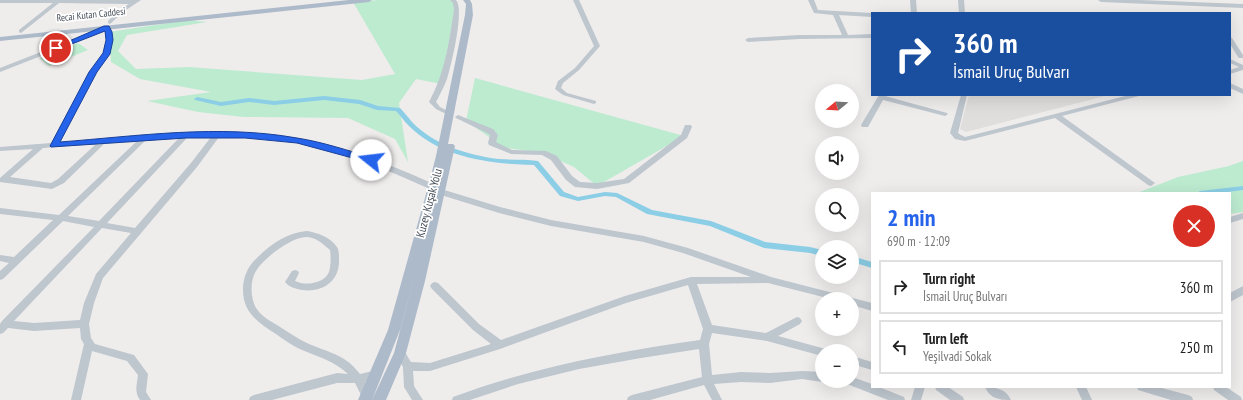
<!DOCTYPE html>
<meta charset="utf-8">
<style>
:root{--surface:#fff;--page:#f2f2f2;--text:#222;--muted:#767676;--line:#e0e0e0;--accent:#2563eb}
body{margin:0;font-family:"PT Sans Narrow",sans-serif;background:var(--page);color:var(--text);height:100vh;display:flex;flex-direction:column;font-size:15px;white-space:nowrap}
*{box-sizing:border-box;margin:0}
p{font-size:13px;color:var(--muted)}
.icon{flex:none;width:22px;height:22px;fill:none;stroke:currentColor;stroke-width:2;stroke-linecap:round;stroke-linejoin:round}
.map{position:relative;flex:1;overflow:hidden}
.sheet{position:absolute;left:871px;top:192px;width:360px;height:196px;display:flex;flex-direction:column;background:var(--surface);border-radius:0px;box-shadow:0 4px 16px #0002}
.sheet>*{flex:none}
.top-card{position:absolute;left:871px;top:12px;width:360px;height:84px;border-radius:0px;box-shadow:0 4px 16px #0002;background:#1a4fa0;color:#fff;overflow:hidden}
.needle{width:26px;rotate:252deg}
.controls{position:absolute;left:815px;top:84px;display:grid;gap:8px}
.controls a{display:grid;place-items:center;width:44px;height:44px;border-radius:50%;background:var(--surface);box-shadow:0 4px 16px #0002;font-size:20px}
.pin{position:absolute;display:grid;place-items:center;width:34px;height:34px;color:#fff;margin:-17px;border:2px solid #fff;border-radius:50%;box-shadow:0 1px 4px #0007}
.me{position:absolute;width:44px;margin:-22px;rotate:286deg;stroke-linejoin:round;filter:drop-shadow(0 0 3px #0008)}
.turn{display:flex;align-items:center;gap:14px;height:84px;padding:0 16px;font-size:18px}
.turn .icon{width:52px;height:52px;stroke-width:2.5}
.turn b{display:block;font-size:28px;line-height:34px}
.round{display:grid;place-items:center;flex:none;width:42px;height:42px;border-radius:21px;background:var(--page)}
.summary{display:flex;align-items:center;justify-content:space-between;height:68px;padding:0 16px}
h1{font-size:24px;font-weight:700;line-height:30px;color:var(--accent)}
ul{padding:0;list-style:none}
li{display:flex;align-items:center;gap:12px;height:54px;margin:0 8px 6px;padding:0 8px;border:2px solid var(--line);border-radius:0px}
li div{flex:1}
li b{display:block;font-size:15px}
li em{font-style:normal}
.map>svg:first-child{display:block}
.education{fill:#e0dddd}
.green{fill:#bcebd0}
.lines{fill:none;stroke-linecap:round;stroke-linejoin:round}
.canal{fill:#8bcee5;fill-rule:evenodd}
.minor{fill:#bec6ce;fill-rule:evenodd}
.major{fill:#adbaca;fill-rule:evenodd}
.route{fill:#2563eb;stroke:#184099}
.labels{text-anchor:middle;stroke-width:3.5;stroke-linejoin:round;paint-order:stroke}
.far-street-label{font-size:10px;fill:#464e58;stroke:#fff}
.street-label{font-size:12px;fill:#464e58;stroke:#fff}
</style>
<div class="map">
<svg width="1243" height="400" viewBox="0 0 1243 400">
<rect width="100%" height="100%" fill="#efecec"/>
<polygon class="education" points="969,95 1109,95 966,132 960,129"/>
<g class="green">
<polygon points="379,0 450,0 456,3 441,84 416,79 399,103 408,162 395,139 348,118 244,117 198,112 147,101 211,92 140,79 111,62 109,32 188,20 207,22 127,35 118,51 136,69 189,67 362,80 395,74 353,2"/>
<polygon points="78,43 88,50 49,66 39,58"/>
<polygon points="475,78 684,136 597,186 574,167 543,153 499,147 492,139 466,121"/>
<polygon points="1243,161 1243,212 1230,214 1230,193 1137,193 1178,177 1229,166"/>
</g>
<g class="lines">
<g class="canal">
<path d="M324,96L360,100L378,106L400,108C404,112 408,117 412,122C434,145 468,155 498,159C511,160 526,159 538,161L564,192L578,197L605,192L617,193L652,210L711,221L765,242L810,247L822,250V256L810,253L764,248L710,226L647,214L616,197L605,196L578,201L560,196L534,165C491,164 440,158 408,125C404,121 400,115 396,111L377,110L359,104L324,100L274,105L249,102L221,106L195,100L194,99L197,97L221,102L249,98L274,101Z"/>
<polygon points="1243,186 1243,190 1220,193 1197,193 1200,191"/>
<polygon points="852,256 872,262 872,268 852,262"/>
</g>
<g class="minor">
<polygon points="0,0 141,0 123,12 110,24 108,23 108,21 119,10 129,4 59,3 21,33 19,32 19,30 53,3 0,3"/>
<path d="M450,0H456C465,9 451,66 447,79C444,87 440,94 436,102L440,107L450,112L451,113L448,115L436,109L429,102C445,73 449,42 454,10L453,3Z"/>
<polygon points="573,0 579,0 600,46 579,70 563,83 561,88 567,93 596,101 596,103 594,104 563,95 555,89 558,81 575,68 594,46"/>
<polygon points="808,0 814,0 818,10 872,13 872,17 839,15 848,35 872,34 872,38 799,39 748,42 745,40 748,38 799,35 842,35 833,15 814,13"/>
<polygon points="910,0 916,0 917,13 911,13"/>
<polygon points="958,0 964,0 965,13 959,13"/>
<polygon points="1098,0 1140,0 1243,4 1243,8 1101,2"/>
<path d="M107,26L110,28L112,40L109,53L96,71L59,143C138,137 217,126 295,138C344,145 391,165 436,185L437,187L436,189H430C357,156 300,136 219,137L197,167L103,278L94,303L89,324L91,338L95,344L134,355L148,374L146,392L151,400H140C134,392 137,384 138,375L127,361L92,351L81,400H71L84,344L81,339L80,328L34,331L8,328L3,333L0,334V324L2,321L94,227L63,221L3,279L0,280V271L9,263L0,261V255L14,257L53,220L0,214V208L59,215L136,142L104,144L64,183L52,189L0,182V178L33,149L0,151V147L51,143L90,71L103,53L106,40L105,31L0,72V68ZM211,137L191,163L135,228L107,223L187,138ZM179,138L99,221L68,216L145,141ZM86,145H95L58,179L51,183L10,177L43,148ZM102,228L131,233L96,274L84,303L80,320L34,323L14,321Z"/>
<polygon points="1230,37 1232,38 1243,55 1243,58 1239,58 1238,57 1230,44"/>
<polygon points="1230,59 1243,65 1243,70 1230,74 1230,70 1239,67 1230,63"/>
<polygon points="1230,83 1243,89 1243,94 1230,88"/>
<polygon points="879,95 885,95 885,96 947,113 948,114 945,116 883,100 868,127 862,127 861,125"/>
<polygon points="961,95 967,95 958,133 961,135 965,137 1129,95 1140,95 1139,96 1062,116 1155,183 1151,186 1148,185 1055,118 965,141 955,139 950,133"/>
<polygon points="458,115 493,129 498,135 496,142 512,150 546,151 557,156 572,176 580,182 597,183 624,179 681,135 685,125 691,125 692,127 687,138 629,183 597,189 575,187 566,180 551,160 542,155 511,154 489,145 488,143 490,135 487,133 456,118 455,117"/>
<path d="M441,189L500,207L551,220L644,236L688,248L771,277L872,303V311L852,305V299H831L768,283L697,284L712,325L766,333L797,317L800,318L802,321L800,324L778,336L822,348L825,349L826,351H822V356L767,341L712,333L709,344L712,375L741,372L770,373L802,371L822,372V381H823L822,382L802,379L770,383L741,382L714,384L722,400H712L704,385L650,400H627L628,397L632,395L702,377L699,349L641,358L579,369L518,384L470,400H452L453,397C533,367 616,352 700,340L703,329L688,285L626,303L500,349L430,371H413L414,386L423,400H412L404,387L403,367L395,353L397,350C404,347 407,356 411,362L430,363L491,344L473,330L432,289L430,286L432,283L435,282L438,283L479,324L501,340L625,296L691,277H751L683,253L644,242L551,226L499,213L438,194L437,192Z"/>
<polygon points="1243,213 1243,219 1230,223 1230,217"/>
<path d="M307,231C318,233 330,237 337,247C339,250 339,255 339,259C340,281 323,293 302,290C296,289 289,287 285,282L292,271L295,270L298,271L299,273L295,281C305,286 324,284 329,272C331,265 331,257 330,250C323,244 316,237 306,237C291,237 259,261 254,275C250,285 251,299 256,308C261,316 270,321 277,325C288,332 298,339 309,344C330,353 346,355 360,374L377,370L381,371L382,374L381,377L365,382L372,396L369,400L363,399L355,383H337L272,400H249L250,397L254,395L337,373L348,374C334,361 319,357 302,350C293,346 284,340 276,334C259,323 243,313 243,290C243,280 246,270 253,262C268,246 285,233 307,231Z"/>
<polygon points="1243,286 1243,295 1230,302 1230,293"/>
<polygon points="852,356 872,362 872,370 852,364"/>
<polygon points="852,377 872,384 872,387 879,387 904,397 905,400 888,400 847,384 846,381 852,381"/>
<polygon points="915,387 925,387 921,400 911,400"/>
<polygon points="935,387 948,387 963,397 964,400 950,400 936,390"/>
<path d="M985,387C996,387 1006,389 1011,400C1000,400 990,399 985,387Z"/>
<polygon points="1076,387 1086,387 1092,400 1082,400"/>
<polygon points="1137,387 1158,387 1188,395 1192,397 1193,400 1171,400 1138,390"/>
<polygon points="1213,387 1226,387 1241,397 1242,400 1228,400 1214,390"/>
</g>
<g class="major">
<polygon points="349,0 372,0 369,2 0,41 0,37"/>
<polygon points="463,0 470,0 472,4 473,15 448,144 453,144 455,146 425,281 406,353 386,400 372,400 394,353 417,267 400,330 372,400 358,400 388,330 428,187 436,156 465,15 466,4"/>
</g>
</g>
<path class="route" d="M104,26H109L112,32L113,40L110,54L97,72L60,142C138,136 219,124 297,138C323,142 349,151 374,158L375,160L371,163L297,143L245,138H186L51,147L50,146L89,72L103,53L106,40L105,31L59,49L53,48Z"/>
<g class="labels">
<g class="far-street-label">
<text transform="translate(91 14) rotate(-6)" y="4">Recai Kutan Caddesi</text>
</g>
<g class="street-label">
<text transform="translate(429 203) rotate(-75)" y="4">Kuzey Kuşak Yolu</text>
</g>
</g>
</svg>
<div class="controls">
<a><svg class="needle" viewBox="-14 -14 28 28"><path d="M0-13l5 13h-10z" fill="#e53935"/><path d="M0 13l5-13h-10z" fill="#767676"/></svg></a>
<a><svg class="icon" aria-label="sound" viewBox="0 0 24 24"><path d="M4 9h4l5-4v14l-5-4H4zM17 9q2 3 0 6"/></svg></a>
<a><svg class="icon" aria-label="search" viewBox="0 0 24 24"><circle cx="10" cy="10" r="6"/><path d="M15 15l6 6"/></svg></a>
<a><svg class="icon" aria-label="layers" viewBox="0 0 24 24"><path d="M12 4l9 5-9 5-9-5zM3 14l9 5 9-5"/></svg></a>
<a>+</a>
<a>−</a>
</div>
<div class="pin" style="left:56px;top:48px;background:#d93025"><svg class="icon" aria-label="arrive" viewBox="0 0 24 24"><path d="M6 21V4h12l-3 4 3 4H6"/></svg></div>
<svg class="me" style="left:371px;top:160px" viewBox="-20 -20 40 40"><circle r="19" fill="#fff"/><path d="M0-13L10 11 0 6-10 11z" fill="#2563eb"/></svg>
<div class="top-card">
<div class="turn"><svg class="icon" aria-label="right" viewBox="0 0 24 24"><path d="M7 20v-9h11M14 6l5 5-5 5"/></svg><div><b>360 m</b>İsmail Uruç Bulvarı</div></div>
</div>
<section class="sheet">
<div class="summary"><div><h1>2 min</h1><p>690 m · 12:09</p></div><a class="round" style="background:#d93025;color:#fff"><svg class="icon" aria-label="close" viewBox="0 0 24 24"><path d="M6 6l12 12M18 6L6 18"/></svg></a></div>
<ul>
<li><svg class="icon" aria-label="right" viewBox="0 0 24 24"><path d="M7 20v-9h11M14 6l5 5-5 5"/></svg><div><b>Turn right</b><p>İsmail Uruç Bulvarı</p></div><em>360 m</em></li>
<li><svg class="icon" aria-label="left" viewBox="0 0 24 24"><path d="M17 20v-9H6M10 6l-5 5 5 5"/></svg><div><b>Turn left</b><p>Yeşilvadi Sokak</p></div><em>250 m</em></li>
</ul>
</section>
</div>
